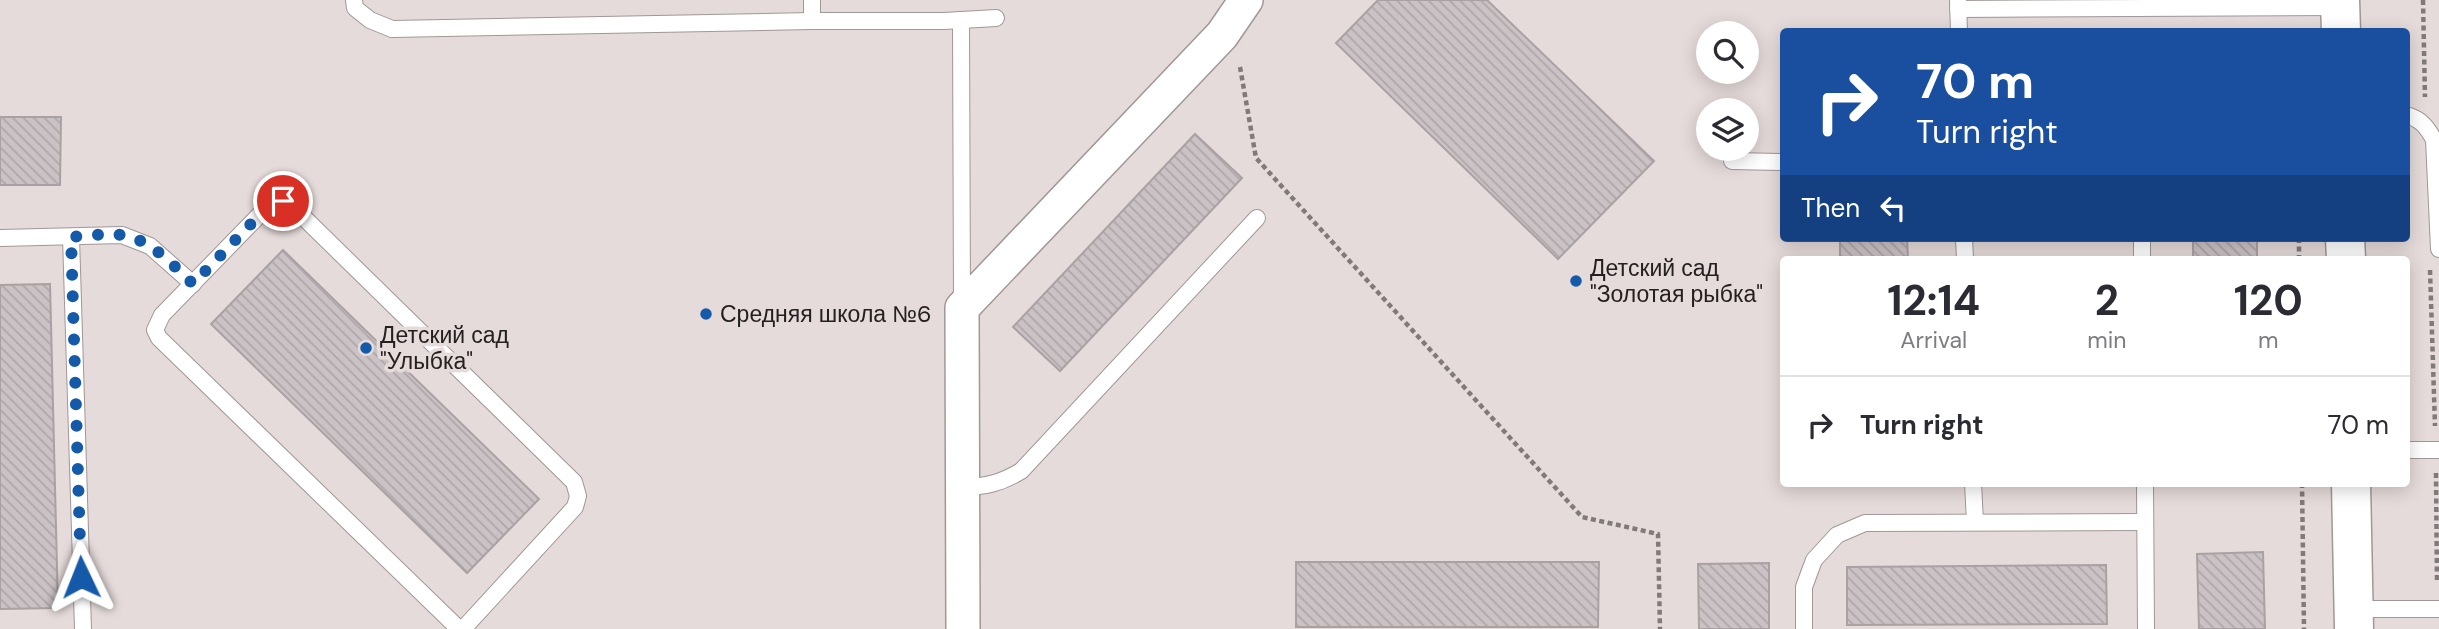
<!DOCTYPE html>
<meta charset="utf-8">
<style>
:root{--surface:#fff;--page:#f7f7f7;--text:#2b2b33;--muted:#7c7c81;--line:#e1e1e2}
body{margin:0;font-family:"DM Sans",sans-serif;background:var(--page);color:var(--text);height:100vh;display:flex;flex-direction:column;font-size:26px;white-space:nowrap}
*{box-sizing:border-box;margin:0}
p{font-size:23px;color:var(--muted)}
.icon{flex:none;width:38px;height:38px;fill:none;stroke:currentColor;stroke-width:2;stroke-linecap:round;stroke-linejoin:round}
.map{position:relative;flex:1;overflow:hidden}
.panel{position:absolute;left:1780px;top:256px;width:630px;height:231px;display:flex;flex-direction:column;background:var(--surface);border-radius:7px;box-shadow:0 4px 18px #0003}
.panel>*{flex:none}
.banner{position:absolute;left:1780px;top:28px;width:630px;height:214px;border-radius:7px;box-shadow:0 4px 18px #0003;background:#1a4fa0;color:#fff;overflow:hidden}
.fabs{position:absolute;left:1696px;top:21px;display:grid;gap:14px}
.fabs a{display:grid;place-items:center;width:63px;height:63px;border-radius:50%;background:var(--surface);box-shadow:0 4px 18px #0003;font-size:35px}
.pin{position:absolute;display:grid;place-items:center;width:60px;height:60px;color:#fff;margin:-30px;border:4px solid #fff;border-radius:50%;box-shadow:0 2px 7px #0007}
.me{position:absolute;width:77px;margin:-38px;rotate:358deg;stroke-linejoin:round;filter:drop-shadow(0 0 5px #0008)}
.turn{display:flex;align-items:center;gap:24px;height:147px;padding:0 21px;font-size:32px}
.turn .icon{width:91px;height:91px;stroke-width:2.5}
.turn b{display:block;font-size:49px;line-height:60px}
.then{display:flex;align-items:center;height:66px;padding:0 21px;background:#0003;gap:14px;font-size:26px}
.eta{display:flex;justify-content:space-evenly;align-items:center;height:119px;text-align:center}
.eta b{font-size:42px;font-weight:700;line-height:49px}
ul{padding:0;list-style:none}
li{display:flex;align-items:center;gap:21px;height:98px;padding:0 21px;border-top:2px solid var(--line)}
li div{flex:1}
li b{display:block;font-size:26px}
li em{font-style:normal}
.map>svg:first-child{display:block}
.building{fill:url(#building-back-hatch);stroke:#aaa1a4;stroke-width:2}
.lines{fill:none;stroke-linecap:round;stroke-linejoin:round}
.service-casing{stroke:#a09796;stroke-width:18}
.minor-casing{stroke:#a09796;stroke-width:36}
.tertiary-casing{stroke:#a09796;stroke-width:41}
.path{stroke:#817a7a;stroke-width:4.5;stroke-dasharray:5 3.5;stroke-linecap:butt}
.service{stroke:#fff;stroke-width:16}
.minor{stroke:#fff;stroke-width:33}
.tertiary{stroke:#fff;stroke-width:38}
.route{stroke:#1559a9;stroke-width:12;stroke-dasharray:0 21.6}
.poi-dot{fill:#1559a9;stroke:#e6dbdb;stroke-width:2.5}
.labels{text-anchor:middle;stroke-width:7;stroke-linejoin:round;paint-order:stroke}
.poi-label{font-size:23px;fill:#242020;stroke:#e6dbdb;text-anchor:start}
</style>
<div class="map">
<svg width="2439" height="629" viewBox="0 0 2439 629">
<defs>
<pattern id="building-back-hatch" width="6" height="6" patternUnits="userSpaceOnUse" patternTransform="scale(1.75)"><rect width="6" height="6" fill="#cbc2c5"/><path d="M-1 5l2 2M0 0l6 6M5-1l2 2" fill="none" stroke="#aea6a9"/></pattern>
</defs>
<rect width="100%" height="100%" fill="#e6dbdb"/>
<g class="building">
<polygon points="1378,0 1487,0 1654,161 1558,259 1336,43"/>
<polygon points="0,117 61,117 60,185 0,185"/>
<polygon points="1195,134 1242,178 1060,371 1013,327"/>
<polygon points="1840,238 1907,238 1908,259 1840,259"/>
<rect x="2193" y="238" width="64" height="21"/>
<polygon points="283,250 539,499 467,573 211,324"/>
<polygon points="50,284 58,608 0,609 0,285"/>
<polygon points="2263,552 2265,629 2199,629 2197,554"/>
<polygon points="1296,562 1599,562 1598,627 1296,627"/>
<polygon points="1769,563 1769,629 1699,629 1698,564"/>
<polygon points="2106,565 2107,624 1847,625 1847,567"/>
</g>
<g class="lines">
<g class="service-casing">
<g id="service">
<polyline points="354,0 355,8 370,20 392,29 812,21 944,21 996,18"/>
<polyline points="812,0 812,21"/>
<polyline points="1958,0 1959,32"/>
<polyline points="1958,9 2341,7"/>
<polyline points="961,20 962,302"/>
<path d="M2406,115C2421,119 2427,127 2434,140L2439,249"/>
<polyline points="1732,161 1783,162"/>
<polyline points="71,237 83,629"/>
<polyline points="0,238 122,235 150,246 193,284"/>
<polyline points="1964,238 1965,259"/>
<polyline points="2142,238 2142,259"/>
<polyline points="2406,450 2439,450"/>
<polyline points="1973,483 1975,522"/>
<polyline points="2145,483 2146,629"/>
<path d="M962,487C985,487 1001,483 1021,471L1257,218"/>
<polyline points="2354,609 2439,609"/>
<path d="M459,629L159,338L155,330L162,315L269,205C278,200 283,201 291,205L574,482L578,496L575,507L463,629"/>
<polyline points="1804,629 1804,587 1814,560 1837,535 1865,523 2145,522"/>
</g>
</g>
<g class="minor-casing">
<polyline id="minor" points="963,629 962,308 1222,35 1246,0"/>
</g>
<g class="tertiary-casing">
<g id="tertiary">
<polyline points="2340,0 2341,32"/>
<polyline points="2345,238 2346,259"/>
<polyline points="2351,483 2354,629"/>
</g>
</g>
<g class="path">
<polyline points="2423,0 2425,97"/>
<polyline points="1240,67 1256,158 1582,517 1658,534 1660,629"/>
<polyline points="2299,238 2299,259"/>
<polyline points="2430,270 2435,426"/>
<polyline points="2436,473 2437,583"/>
<polyline points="2302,483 2304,629"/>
</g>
<use href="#service" class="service"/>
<use href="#minor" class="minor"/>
<use href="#tertiary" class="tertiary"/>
</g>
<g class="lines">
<path class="route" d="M81,577L71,237C87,236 105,233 121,235C149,238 173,265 193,284L269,205L283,201"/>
</g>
<g class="poi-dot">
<circle cx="1576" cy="281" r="7"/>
<circle cx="706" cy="314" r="7"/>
<circle cx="366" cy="348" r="7"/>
</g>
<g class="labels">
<g class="poi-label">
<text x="1590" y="276">Детский сад<tspan x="1590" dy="26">"Золотая рыбка"</tspan></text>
<text x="720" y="322">Средняя школа №6</text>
<text x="380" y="343">Детский сад<tspan x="380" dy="26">"Улыбка"</tspan></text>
</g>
</g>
</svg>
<div class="fabs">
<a><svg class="icon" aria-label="search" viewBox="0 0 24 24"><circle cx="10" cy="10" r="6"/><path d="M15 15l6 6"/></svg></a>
<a><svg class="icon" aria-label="layers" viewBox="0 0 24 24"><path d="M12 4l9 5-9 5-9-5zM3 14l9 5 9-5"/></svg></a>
</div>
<div class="pin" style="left:283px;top:201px;background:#d93025"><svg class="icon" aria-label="arrive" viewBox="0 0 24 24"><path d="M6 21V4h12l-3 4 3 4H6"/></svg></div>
<svg class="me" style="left:81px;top:577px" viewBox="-20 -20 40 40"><path d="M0-17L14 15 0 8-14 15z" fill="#1559a9" stroke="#fff" stroke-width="4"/></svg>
<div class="banner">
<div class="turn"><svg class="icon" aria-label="right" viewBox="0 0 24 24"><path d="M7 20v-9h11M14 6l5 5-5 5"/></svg><div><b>70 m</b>Turn right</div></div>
<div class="then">Then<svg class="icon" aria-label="left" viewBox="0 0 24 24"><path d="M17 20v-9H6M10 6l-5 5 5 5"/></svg></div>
</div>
<section class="panel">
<div class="eta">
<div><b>12:14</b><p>Arrival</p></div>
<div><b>2</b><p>min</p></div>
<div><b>120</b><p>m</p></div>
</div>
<ul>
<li><svg class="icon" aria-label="right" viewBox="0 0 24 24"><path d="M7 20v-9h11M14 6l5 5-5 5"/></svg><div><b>Turn right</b></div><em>70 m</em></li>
</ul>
</section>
</div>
